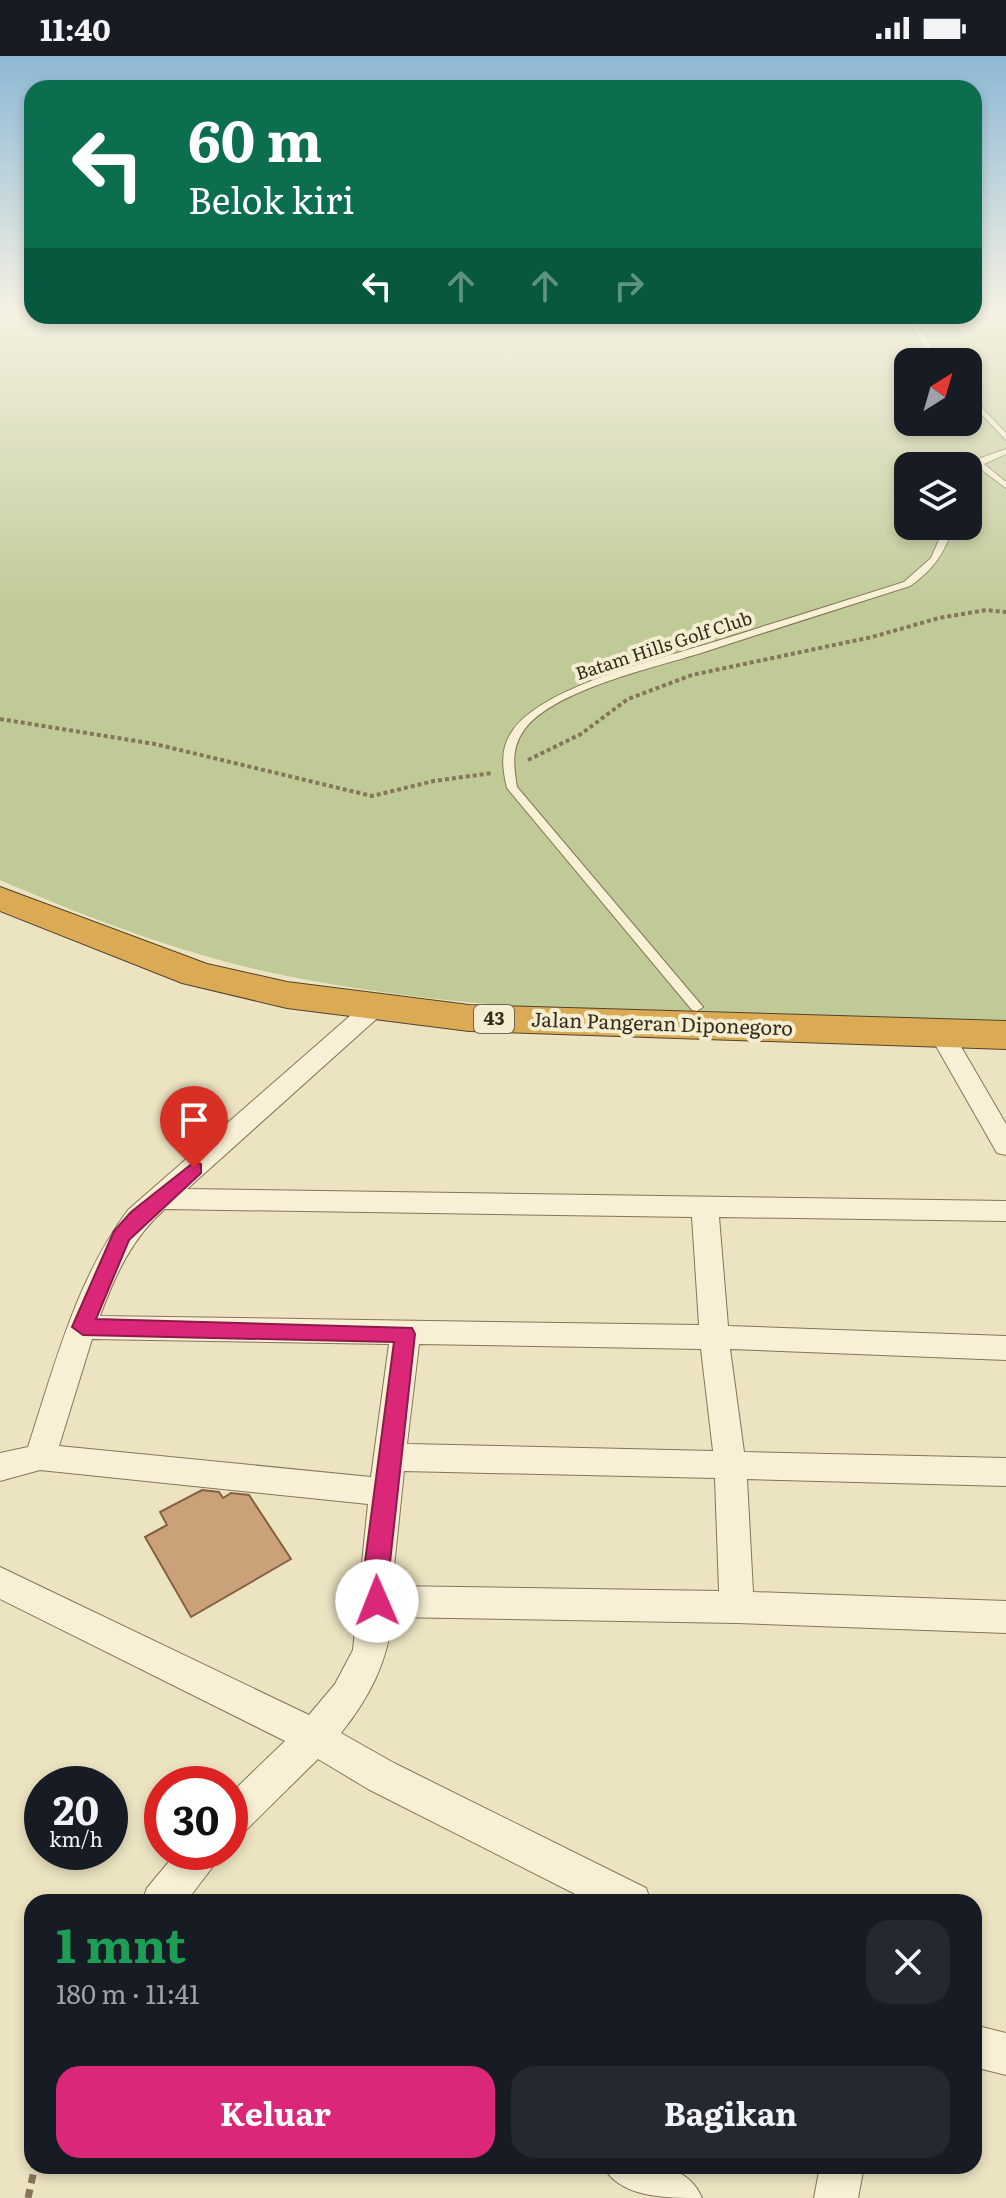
<!DOCTYPE html>
<html lang="id">
<meta charset="utf-8">
<style>
:root{--surface:#171b24;--page:#242831;--text:#f1f3f6;--muted:#9ea1a6;--accent:#db2777}
body{margin:0;font-family:Literata,serif;background:var(--page);color:var(--text);height:100vh;display:flex;flex-direction:column;font-size:30px;white-space:nowrap}
*{box-sizing:border-box;margin:0}
p{font-size:26px;color:var(--muted)}
.icon{flex:none;width:44px;height:44px;fill:none;stroke:currentColor;stroke-width:2;stroke-linecap:round;stroke-linejoin:round}
.map{position:relative;flex:1;overflow:hidden}
.panel{position:absolute;left:24px;top:1838px;width:958px;height:280px;display:flex;flex-direction:column;background:var(--surface);border-radius:24px;box-shadow:0 4px 12px #0003}
.panel>*{flex:none}
.banner{position:absolute;left:24px;top:24px;width:958px;height:244px;border-radius:24px;box-shadow:0 4px 12px #0003;background:#0b6e4f;color:#fff;overflow:hidden}
.needle{width:52px;rotate:37deg}
.fabs{position:absolute;left:894px;top:292px;display:grid;gap:16px}
.fabs a{display:grid;place-items:center;width:88px;height:88px;border-radius:16px;background:var(--surface);box-shadow:0 4px 12px #0003;font-size:40px}
.speed{position:absolute;left:24px;top:1710px;display:flex;gap:16px;font-size:40px;font-weight:700;text-align:center}
.speed>*{display:grid;place-content:center;width:104px;height:104px;border-radius:50%;background:var(--surface);box-shadow:0 4px 12px #0003;line-height:1}
.speed small{font-size:20px;font-weight:400}
.speed .limit{border:12px solid #d22;background:#fff;color:#111}
.pin{position:absolute;display:grid;place-items:center;width:68px;height:68px;color:#fff;margin:-82px -34px;border-radius:50% 50% 50% 0;rotate:-45deg;box-shadow:0 0 8px #0007}
.pin .icon{rotate:45deg}
.me{position:absolute;width:88px;margin:-44px;rotate:359deg;stroke-linejoin:round;filter:drop-shadow(0 0 6px #0008)}
.turn{display:flex;align-items:center;gap:28px;height:168px;padding:0 32px;font-size:36px}
.turn .icon{width:104px;height:104px;stroke-width:2.5}
.turn b{display:block;font-size:56px;line-height:68px}
.lanes{display:flex;align-items:center;height:76px;padding:0 32px;background:#0003;justify-content:center;gap:40px;direction:ltr}
.lanes .off{opacity:.35}
.round{display:grid;place-items:center;flex:none;width:84px;height:84px;border-radius:24px;background:var(--page)}
.headline{display:flex;align-items:center;justify-content:space-between;height:136px;padding:0 32px}
h1{font-size:48px;font-weight:700;line-height:60px;color:#1e9e55}
.action{display:flex;gap:16px;margin-top:auto;padding:16px 32px}
.action a{flex:1;height:92px;border-radius:24px;background:var(--accent);color:#fff;font-size:32px;font-weight:700;line-height:92px;text-align:center}
.action a+a{background:var(--page);color:var(--text)}
.status{display:flex;justify-content:space-between;align-items:center;height:56px;padding:0 40px;background:var(--surface);direction:ltr}
.status svg{height:22px;fill:currentColor}
.map>svg:first-child{display:block}
.green{fill:#bfca96;fill-rule:evenodd}
.building{fill:#caa178;stroke:#846140;stroke-width:2}
.lines{fill:none;stroke-linecap:round;stroke-linejoin:round}
.lane-casing{stroke:#857559;stroke-width:2}
.street-casing{stroke:#857559;stroke-width:2}
.highway-casing{stroke:#53422e;stroke-width:2}
.path-far1{stroke:#857559;stroke-width:4;stroke-dasharray:4 3;stroke-linecap:butt}
.path{stroke:#857559;stroke-width:7;stroke-dasharray:9 6;stroke-linecap:butt}
.lane{fill:#f8f0d4;fill-rule:evenodd}
.street{fill:#f8f0d4;fill-rule:evenodd}
.highway{fill:#daab54;fill-rule:evenodd}
.route{fill:#db2777;stroke:#8e194d;stroke-width:2}
.labels{text-anchor:middle;stroke-width:8;stroke-linejoin:round;paint-order:stroke}
.far-street-label{font-size:18px;fill:#352b1d;stroke:#f4edd0}
.shield{fill:#f4edd0;stroke:#6e6553;stroke-width:2}
.shield-label{font-size:18px;font-weight:bold;fill:#352b1d}
.street-label{font-size:20px;fill:#352b1d;stroke:#f4edd0}
</style>
<div class="status"><b>11:40</b><svg viewBox="0 0 49 12"><path d="M0 12V9h3v3zM5 12V6h3v6zM10 12V3h3v9zM15 12V0h3v12zM26 1h20v11H26zM47 4h2v5h-2z"/></svg></div>
<div class="map">
<svg width="1006" height="2142" viewBox="0 0 1006 2142">
<rect width="100%" height="100%" fill="#ece3c1"/>
<path class="green" d="M0,257H32V260H974V257H1006V964C767,958 522,967 287,920C187,900 93,864 0,824ZM908,306H968V366H908ZM908,410H968V470H908Z"/>
<polygon class="building" points="202,1434 219,1436 223,1442 231,1437 249,1439 291,1503 191,1561 145,1481 167,1469 160,1456"/>
<g class="lines">
<g class="lane-casing">
<g id="lane">
<polygon points="904,260 910,260 943,306 935,306"/>
<polygon points="968,337 1006,377 1006,384 968,344"/>
<polygon points="1006,393 1006,398 984,408 1006,426 1006,432 979,412 968,420 968,414 981,402"/>
<path d="M945,470H953C945,497 933,514 910,530C841,552 771,574 701,597C653,612 562,632 528,669C511,688 513,708 517,731L703,951L697,955L692,954L507,732C502,711 500,692 513,674C545,629 664,602 717,585C780,565 842,546 904,526L931,502Z"/>
</g>
</g>
<g class="street-casing">
<g id="street">
<path d="M375,943L383,945L387,951L383,957L187,1133L1006,1145V1165L719,1161L728,1270L1006,1280V1304L730,1293L744,1396L1006,1402V1430L747,1423L753,1536L1006,1545V1577L737,1567L392,1561C388,1606 369,1642 341,1677L394,1707L646,1832L651,1846H591L368,1733L318,1703L243,1777L230,1783V1738L285,1685L0,1543V1511L309,1659L335,1628L353,1594L368,1448L40,1414L0,1425V1397L28,1391C55,1308 76,1224 128,1154L367,945ZM165,1153L692,1161L699,1269L100,1260C115,1219 132,1182 165,1153ZM92,1283L389,1288L371,1421L59,1390ZM419,1288L701,1293L713,1395L407,1388ZM404,1415L715,1422L719,1535L392,1530Z"/>
<polygon points="940,968 949,970 1006,1068 1006,1099 997,1097 928,976 931,970"/>
<polygon points="177,1796 220,1796 214,1809 186,1846 142,1846 147,1832"/>
<polygon points="974,1969 1006,1977 1006,2019 974,2011"/>
<path d="M603,2110C640,2110 685,2102 702,2142C665,2142 620,2142 603,2110Z"/>
<polygon points="820,2110 864,2110 858,2142 814,2142"/>
</g>
</g>
<g class="highway-casing">
<polygon id="highway" points="0,831 207,908 287,926 469,949 1006,965 1006,993 469,975 287,952 182,927 0,855"/>
</g>
<g class="path-far1">
<polyline points="0,663 155,688 372,740 434,725 492,717"/>
<polyline points="528,704 581,678 628,643 692,619 872,581 939,562 986,554 1006,556"/>
</g>
<polyline class="path" points="28,2142 35,2110"/>
<use href="#lane" class="lane"/>
<use href="#street" class="street"/>
<use href="#highway" class="highway"/>
</g>
<linearGradient id="sky" x2="0" y2="1"><stop stop-color="#8db8d5"/><stop offset="0.46" stop-color="#f6f2e3"/><stop offset="1" stop-color="#f6f2e3" stop-opacity="0"/></linearGradient>
<rect width="1006" height="557" fill="url(#sky)"/>
<polygon class="route" points="194,1106 201,1108 201,1117 129,1184 96,1263 412,1272 415,1278 385,1552 377,1555 369,1552 363,1521 394,1286 83,1279 72,1271 114,1175 131,1156"/>
<g class="labels">
<g class="far-street-label">
<text transform="translate(664 590) rotate(-18)" y="6">Batam Hills Golf Club</text>
</g>
<rect class="shield" x="474" y="949" width="40" height="28" rx="6"/>
<g class="shield-label">
<text x="494" y="969">43</text>
</g>
<g class="street-label">
<text transform="translate(662 968) rotate(2)" y="7">Jalan Pangeran Diponegoro</text>
</g>
</g>
</svg>
<div class="fabs">
<a><svg class="needle" viewBox="-14 -14 28 28"><path d="M0-13l5 13h-10z" fill="#e53935"/><path d="M0 13l5-13h-10z" fill="#9ea1a6"/></svg></a>
<a><svg class="icon" aria-label="layers" viewBox="0 0 24 24"><path d="M12 4l9 5-9 5-9-5zM3 14l9 5 9-5"/></svg></a>
</div>
<div class="speed"><div>20<small>km/h</small></div><div class="limit">30</div></div>
<div class="pin" style="left:194px;top:1112px;background:#d93025"><svg class="icon" aria-label="arrive" viewBox="0 0 24 24"><path d="M6 21V4h12l-3 4 3 4H6"/></svg></div>
<svg class="me" style="left:377px;top:1545px" viewBox="-20 -20 40 40"><circle r="19" fill="#fff"/><path d="M0-13L10 11 0 6-10 11z" fill="#db2777"/></svg>
<div class="banner">
<div class="turn"><svg class="icon" aria-label="left" viewBox="0 0 24 24"><path d="M17 20v-9H6M10 6l-5 5 5 5"/></svg><div><b>60 m</b>Belok kiri</div></div>
<div class="lanes"><svg class="icon" aria-label="left" viewBox="0 0 24 24"><path d="M17 20v-9H6M10 6l-5 5 5 5"/></svg><svg class="icon off" aria-label="ahead" viewBox="0 0 24 24"><path d="M12 20V5M6 11l6-6 6 6"/></svg><svg class="icon off" aria-label="ahead" viewBox="0 0 24 24"><path d="M12 20V5M6 11l6-6 6 6"/></svg><svg class="icon off" aria-label="right" viewBox="0 0 24 24"><path d="M7 20v-9h11M14 6l5 5-5 5"/></svg></div>
</div>
<section class="panel">
<div class="headline"><div><h1>1 mnt</h1><p>180 m · 11:41</p></div><a class="round"><svg class="icon" aria-label="close" viewBox="0 0 24 24"><path d="M6 6l12 12M18 6L6 18"/></svg></a></div>
<div class="action"><a>Keluar</a><a>Bagikan</a></div>
</section>
</div>
